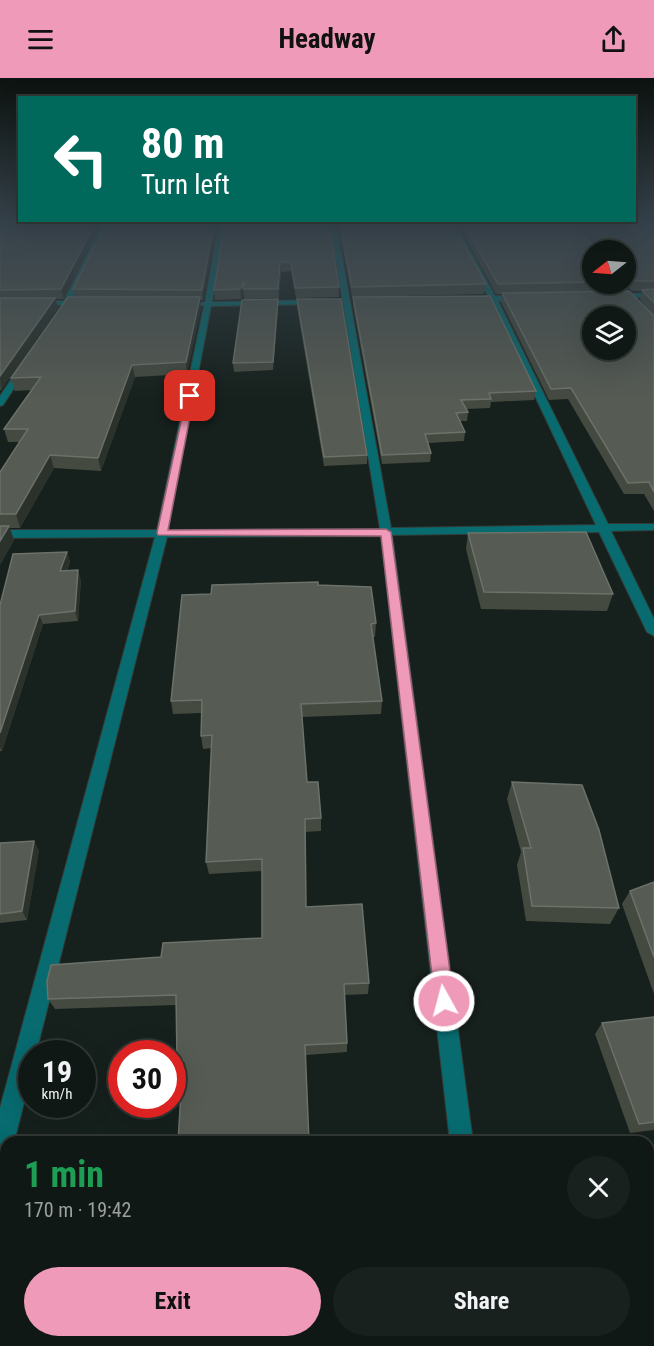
<!DOCTYPE html>
<meta charset="utf-8">
<style>
:root{--surface:#101815;--page:#19211e;--text:#f1f3f6;--muted:#9ca0a0;--line:#303734;--accent:#ef9ab8}
body{margin:0;font-family:"Roboto Condensed",sans-serif;background:var(--page);color:var(--text);height:100vh;display:flex;flex-direction:column;font-size:22px;white-space:nowrap}
*{box-sizing:border-box;margin:0}
p{font-size:20px;color:var(--muted)}
.icon{flex:none;width:33px;height:33px;fill:none;stroke:currentColor;stroke-width:2;stroke-linecap:round;stroke-linejoin:round}
.map{position:relative;flex:1;overflow:hidden}
.side{position:absolute;left:0px;top:1058px;width:654px;height:212px;display:flex;flex-direction:column;background:var(--surface);border-radius:18px 18px 0 0;box-shadow:0 6px 24px #0002,0 0 0 2px var(--line)}
.side>*{flex:none}
.top-card{position:absolute;left:18px;top:18px;width:618px;height:126px;border-radius:0px;box-shadow:0 6px 24px #0002,0 0 0 2px var(--line);background:#00695c;color:#fff;overflow:hidden}
.needle{width:39px;rotate:253deg}
.tools{position:absolute;left:582px;top:162px;display:grid;gap:12px}
.tools a{display:grid;place-items:center;width:54px;height:54px;border-radius:50%;background:var(--surface);box-shadow:0 6px 24px #0002,0 0 0 2px var(--line);font-size:30px}
.speed{position:absolute;left:18px;top:962px;display:flex;gap:12px;font-size:30px;font-weight:700;text-align:center}
.speed>*{display:grid;place-content:center;width:78px;height:78px;border-radius:50%;background:var(--surface);box-shadow:0 6px 24px #0002,0 0 0 2px var(--line);line-height:1}
.speed small{font-size:15px;font-weight:400}
.speed .limit{border:9px solid #d22;background:#fff;color:#111}
.pin{position:absolute;display:grid;place-items:center;width:51px;height:51px;color:#fff;margin:-26px;border-radius:12px;box-shadow:0 3px 9px #0006}
.me{position:absolute;width:66px;margin:-33px;rotate:353deg;stroke-linejoin:round;filter:drop-shadow(0 0 4px #0008)}
.turn{display:flex;align-items:center;gap:21px;height:126px;padding:0 24px;font-size:27px}
.turn .icon{width:78px;height:78px;stroke-width:2.5}
.turn b{display:block;font-size:42px;line-height:51px}
.round{display:grid;place-items:center;flex:none;width:63px;height:63px;border-radius:32px;background:var(--page)}
.overview{display:flex;align-items:center;justify-content:space-between;height:102px;padding:0 24px}
h1{font-size:36px;font-weight:700;line-height:45px;color:#1e9e55}
.primary-button{display:flex;gap:12px;margin-top:auto;padding:12px 24px}
.primary-button a{flex:1;height:69px;border-radius:36px;background:var(--accent);color:#111;font-size:24px;font-weight:700;line-height:69px;text-align:center}
.primary-button a+a{background:var(--page);color:var(--text)}
header{display:flex;justify-content:space-between;align-items:center;height:78px;padding:0 24px;background:var(--accent);color:#111;font-size:27px;font-weight:700}
.map>svg:first-child{display:block}
.lines{fill:none;stroke-linecap:round;stroke-linejoin:round}
.street-casing{stroke:#333c38;stroke-width:2}
.street{fill:#076b6f;fill-rule:evenodd}
.wall{fill:#454a41;fill-rule:evenodd}
.shaded-wall{fill:#2b322b}
.building{fill:#565b53;stroke:#6c716a;stroke-width:1.5;fill-rule:evenodd}
.route{fill:#ef9ab8;stroke:#9b6478;stroke-width:1.5}
</style>
<header><svg class="icon" aria-label="menu" viewBox="0 0 24 24"><path d="M4 6h16M4 12h16M4 18h16"/></svg>Headway<svg class="icon" aria-label="share" viewBox="0 0 24 24"><path d="M12 15V3M7 8l5-5 5 5M5 13v7h14v-7"/></svg></header>
<div class="map">
<svg width="654" height="1268" viewBox="0 0 654 1268">
<rect width="100%" height="100%" fill="#16201c"/>
<g class="lines">
<g class="street-casing">
<g id="street">
<polygon points="102,146 108,146 71,223 84,223 87,227 69,227 63,234 59,232 62,227 0,227 0,223 64,223"/>
<polygon points="219,146 225,146 212,224 318,222 322,224 318,226 211,228 168,452 380,451 330,146 336,146 391,450 596,447 490,223 471,223 467,221 488,218 450,146 456,146 495,218 522,218 526,220 522,222 498,223 608,446 654,446 654,452 611,453 654,541 654,558 647,554 599,454 392,457 473,1064 450,1064 381,458 167,459 36,975 32,975 32,993 14,1064 6,1064 6,1081 0,1084 0,1030 155,459 0,460 0,452 157,452 204,228 194,226 205,224"/>
<polygon points="654,215 654,219 615,220 611,218 615,216"/>
<polygon points="21,287 28,289 3,327 0,328 0,318"/>
<polygon points="474,1263 500,1263 501,1268 475,1268"/>
</g>
</g>
<use href="#street" class="street"/>
</g>
<g class="wall">
<polygon points="0,146 101,146 64,221 56,221 58,230 0,313"/>
<polygon points="217,146 203,222 200,222 201,230 187,296 135,299 101,393 54,390 20,450 9,450 14,462 0,487 0,394 20,364 8,364 4,351 32,312 15,313 11,300 75,219 73,211"/>
<polygon points="225,146 339,209 339,219 296,220 291,193 281,194 279,220 244,221 244,216 241,221 215,222 214,212"/>
<polygon points="338,146 453,146 486,206 484,216 352,219"/>
<path d="M458,146H572L591,165L575,146H654V433L644,416H624L568,321L549,322L501,224L502,216H496ZM592,172H626V206H625L632,213H642L640,222L652,236L618,213L620,206H592Z"/>
<polygon points="353,219 536,313 534,322 491,324 490,330 466,331 468,334 467,343 460,343 465,354 464,363 428,365 431,375 430,384 382,386 353,227"/>
<polygon points="278,221 278,229 273,292 234,294 233,285"/>
<polygon points="297,221 367,377 367,386 324,388 297,229"/>
<polygon points="468,455 613,516 607,533 481,531 466,471"/>
<polygon points="67,474 70,484 67,493 81,502 78,543 43,546 2,673 0,673 0,527"/>
<polygon points="318,507 376,545 375,559 373,559 382,623 381,636 302,639 307,704 321,740 321,753 305,754 306,829 369,905 368,916 345,917 347,965 347,974 306,977 181,992 177,982 176,927 55,931 48,921 161,879 262,860 262,793 209,796 206,784 212,670 203,671 201,658 202,635 173,636 171,623 211,516"/>
<polygon points="512,704 619,830 610,846 526,843 517,787 521,774 507,721"/>
<polygon points="0,765 39,772 27,842 0,845"/>
<polygon points="654,804 654,916 622,826 630,813"/>
<polygon points="654,939 654,1052 630,1055 595,956 602,945"/>
</g>
<g class="shaded-wall">
<polygon points="95,146 101,146 64,221 61,211"/>
<polygon points="214,146 217,146 203,222 202,212"/>
<polygon points="280,184 281,194 279,220 278,211"/>
<polygon points="244,204 244,216 241,221 240,211"/>
<polygon points="200,219 201,230 187,296 186,284"/>
<polygon points="55,220 58,230 1,313 0,298"/>
<polygon points="278,221 278,229 273,292 273,284"/>
<polygon points="132,287 135,299 101,393 98,380"/>
<polygon points="50,377 54,390 20,450 16,436"/>
<polygon points="9,448 14,462 0,487 0,463"/>
<polygon points="67,474 70,484 63,503 60,493"/>
<polygon points="78,492 81,502 78,543 75,533"/>
<polygon points="39,537 43,546 2,673 0,669 0,655"/>
<polygon points="34,763 39,772 27,842 22,833"/>
</g>
<g class="building">
<polygon points="0,146 95,146 61,211 0,212"/>
<polygon points="105,146 214,146 202,212 73,211"/>
<polygon points="225,146 329,146 339,209 295,210 291,184 280,184 278,211 243,211 244,204 240,211 214,212"/>
<polygon points="340,146 453,146 486,206 352,209"/>
<polygon points="464,146 572,146 595,169 598,162 584,146 654,146 654,203 634,203 626,195 626,172 592,172 592,204 498,206"/>
<polygon points="654,211 654,225 642,212"/>
<path d="M629,213L654,238V414L649,404L628,405L571,310L551,311L502,215ZM592,238H626V272H592Z"/>
<polygon points="490,218 536,313 489,315 491,321 461,322 468,334 456,335 465,354 425,356 431,375 382,377 353,219"/>
<polygon points="68,219 200,219 186,284 132,287 98,380 50,377 16,436 0,436 0,394 28,351 4,351 41,299 11,300"/>
<polygon points="0,220 55,220 0,298"/>
<polygon points="278,221 273,284 233,285 242,222"/>
<polygon points="297,221 341,221 367,377 324,379"/>
<polygon points="0,448 9,448 0,463"/>
<polygon points="586,454 613,516 484,514 468,455"/>
<polygon points="67,474 60,493 78,492 75,533 39,537 0,655 0,527 13,476"/>
<polygon points="318,504 318,507 371,509 376,545 371,546 382,623 301,626 307,704 318,704 321,740 305,741 306,829 362,826 369,905 344,906 347,965 305,967 309,1064 178,1064 183,982 177,982 176,917 48,921 47,903 51,887 161,879 163,865 262,860 262,781 206,784 212,657 201,658 202,622 171,623 182,517 211,516 212,507"/>
<polygon points="512,704 582,707 599,752 619,830 532,828 523,770 531,770"/>
<polygon points="34,763 22,833 0,836 0,765"/>
<polygon points="654,804 654,879 630,813"/>
<polygon points="654,939 654,1044 639,1046 602,945"/>
</g>
<linearGradient id="sky" x2="0" y2="1"><stop stop-color="#0c120f"/><stop offset="0.45" stop-color="#36424b"/><stop offset="1" stop-color="#36424b" stop-opacity="0"/></linearGradient>
<rect width="654" height="323" fill="url(#sky)"/>
<polygon class="route" points="187,316 194,318 168,452 386,451 391,454 454,923 451,929 444,932 438,929 435,923 381,458 158,457 157,455"/>
</svg>
<div class="tools">
<a><svg class="needle" viewBox="-14 -14 28 28"><path d="M0-13l5 13h-10z" fill="#e53935"/><path d="M0 13l5-13h-10z" fill="#9ca0a0"/></svg></a>
<a><svg class="icon" aria-label="layers" viewBox="0 0 24 24"><path d="M12 4l9 5-9 5-9-5zM3 14l9 5 9-5"/></svg></a>
</div>
<div class="speed"><div>19<small>km/h</small></div><div class="limit">30</div></div>
<div class="pin" style="left:190px;top:318px;background:#d93025"><svg class="icon" aria-label="arrive" viewBox="0 0 24 24"><path d="M6 21V4h12l-3 4 3 4H6"/></svg></div>
<svg class="me" style="left:444px;top:923px" viewBox="-20 -20 40 40"><circle r="17" fill="#ef9ab8" stroke="#fff" stroke-width="3"/><path d="M0-11L8 9 0 5-8 9z" fill="#fff"/></svg>
<div class="top-card">
<div class="turn"><svg class="icon" aria-label="left" viewBox="0 0 24 24"><path d="M17 20v-9H6M10 6l-5 5 5 5"/></svg><div><b>80 m</b>Turn left</div></div>
</div>
<section class="side">
<div class="overview"><div><h1>1 min</h1><p>170 m · 19:42</p></div><a class="round"><svg class="icon" aria-label="close" viewBox="0 0 24 24"><path d="M6 6l12 12M18 6L6 18"/></svg></a></div>
<div class="primary-button"><a>Exit</a><a>Share</a></div>
</section>
</div>
